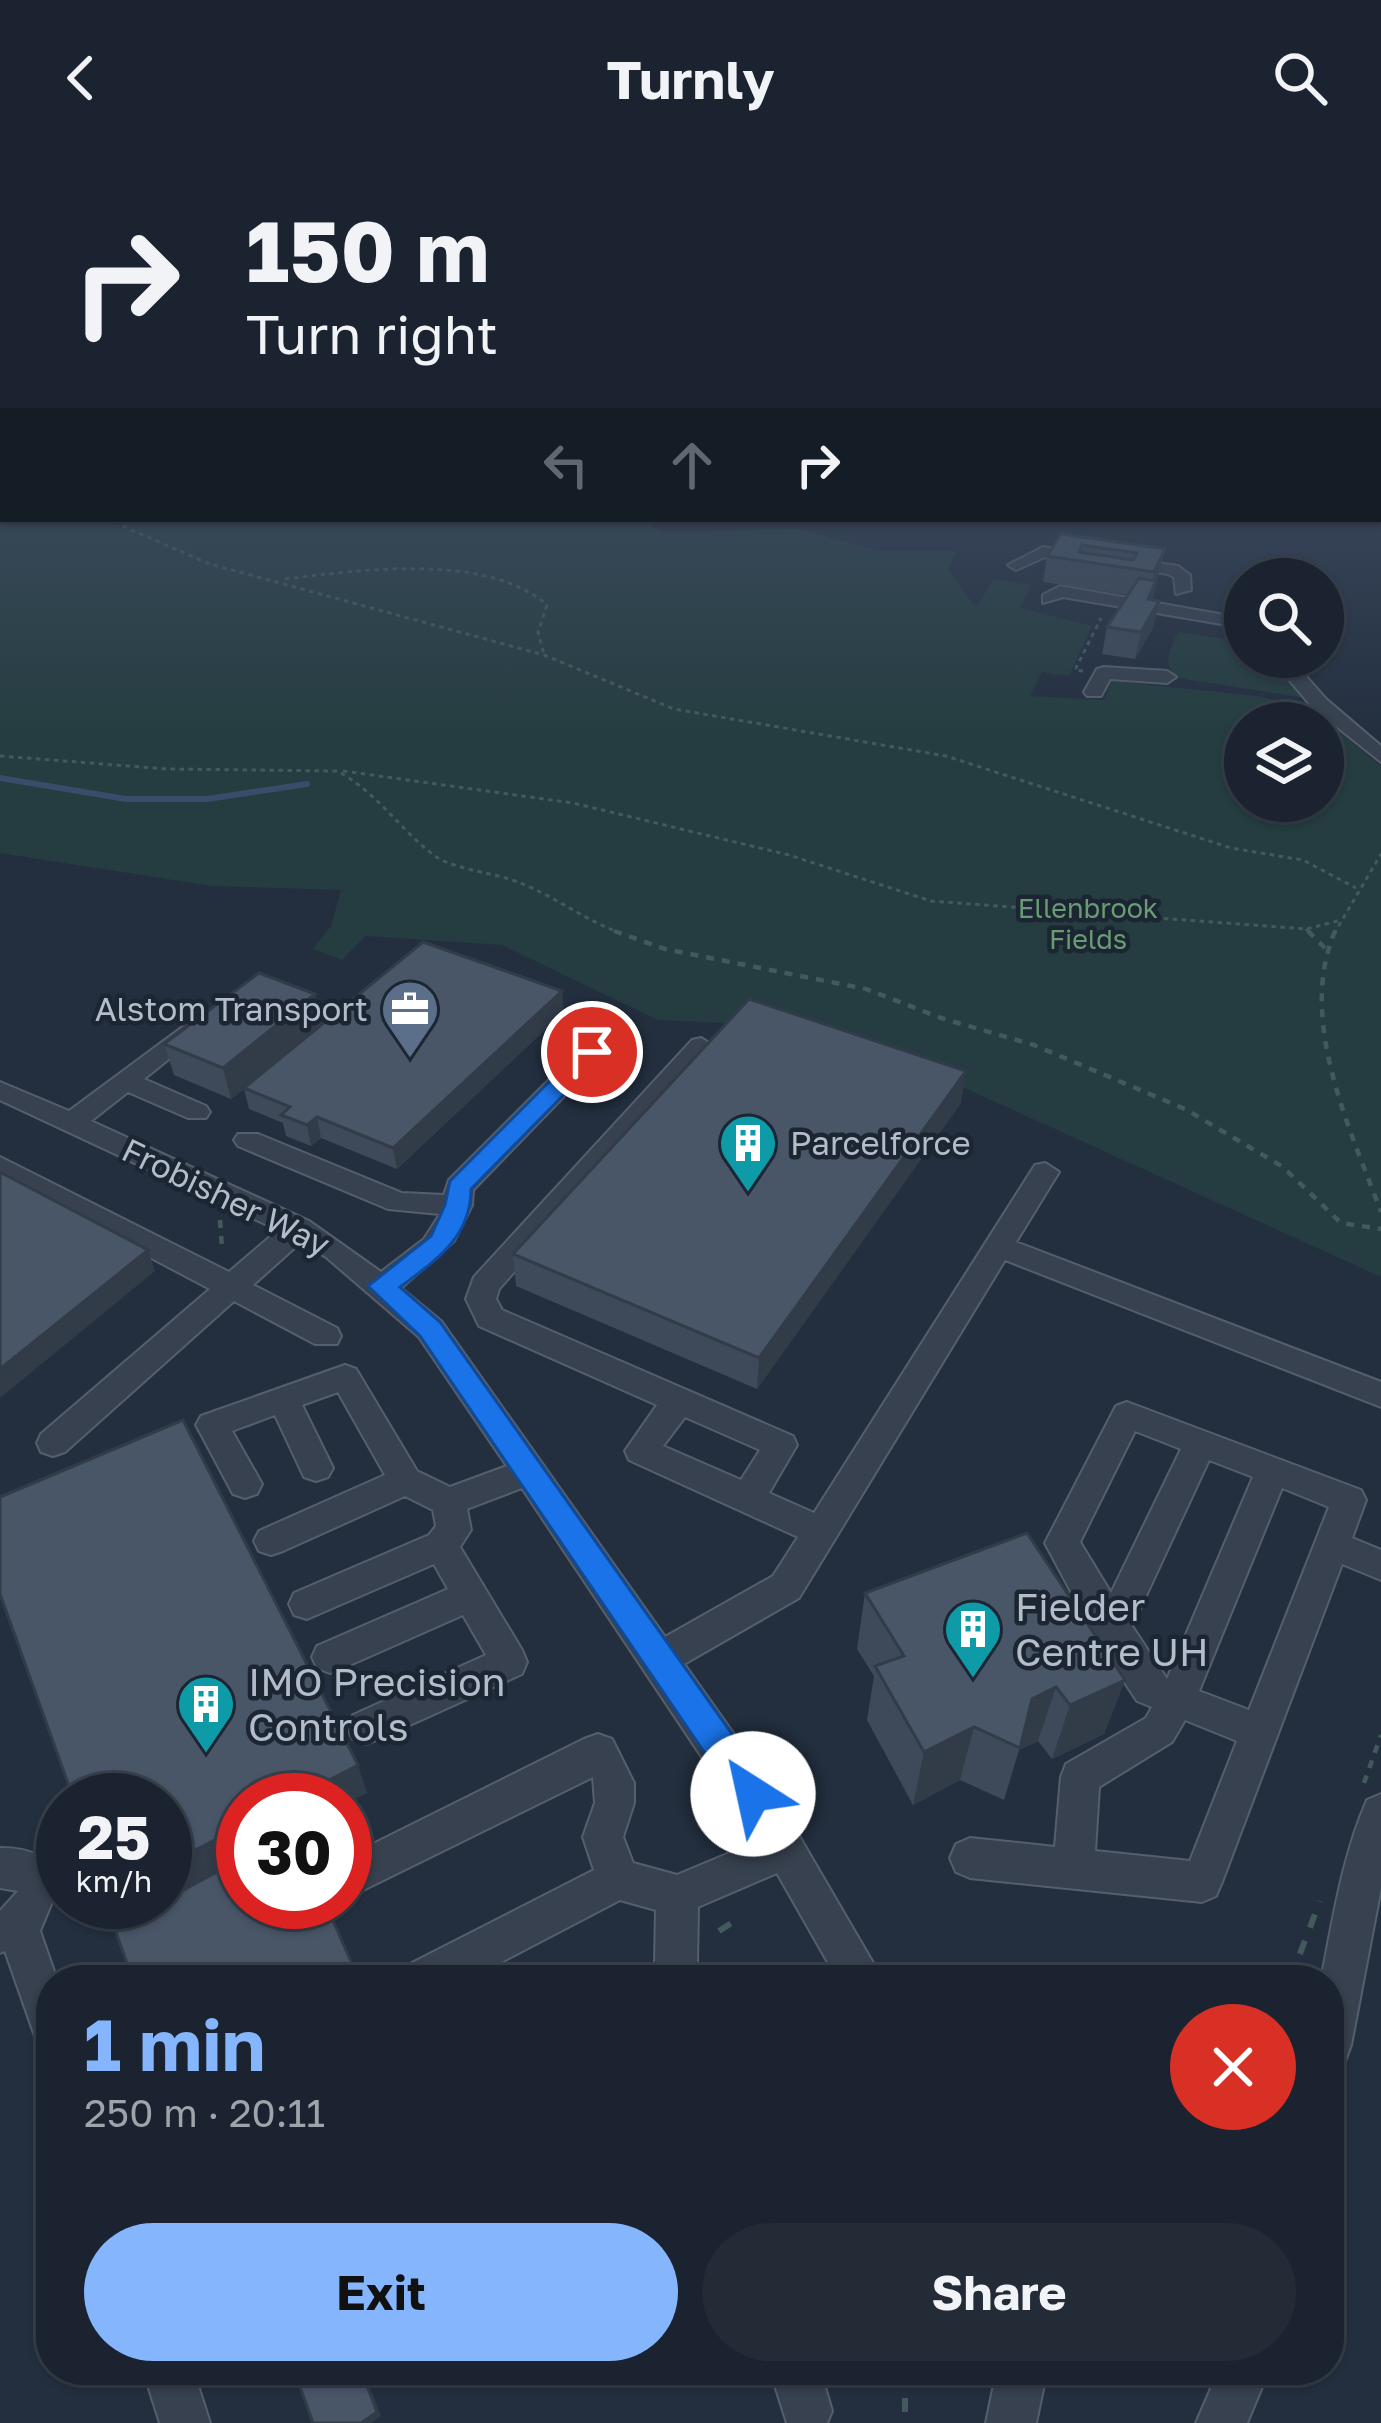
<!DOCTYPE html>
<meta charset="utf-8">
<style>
:root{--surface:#1a232f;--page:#232b37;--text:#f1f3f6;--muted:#9fa4aa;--line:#38404b;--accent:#85b5fc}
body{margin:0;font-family:"Golos Text",sans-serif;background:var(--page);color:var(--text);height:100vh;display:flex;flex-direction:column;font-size:45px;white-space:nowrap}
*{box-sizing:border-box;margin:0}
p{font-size:39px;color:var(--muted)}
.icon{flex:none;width:66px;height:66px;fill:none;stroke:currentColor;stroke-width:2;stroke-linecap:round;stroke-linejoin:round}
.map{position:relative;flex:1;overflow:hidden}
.sheet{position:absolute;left:36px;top:1809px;width:1308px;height:420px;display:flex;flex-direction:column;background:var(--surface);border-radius:48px;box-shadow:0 3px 9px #0004,0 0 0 3px var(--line)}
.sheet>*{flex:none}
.hud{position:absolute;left:0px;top:0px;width:1383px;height:366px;box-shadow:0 3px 9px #0004,0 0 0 3px var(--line);background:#1a232f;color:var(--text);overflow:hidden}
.controls{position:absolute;left:1224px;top:402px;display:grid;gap:24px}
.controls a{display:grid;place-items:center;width:120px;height:120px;border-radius:50%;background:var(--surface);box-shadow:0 3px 9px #0004,0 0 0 3px var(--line);font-size:60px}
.speed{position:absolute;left:36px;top:1617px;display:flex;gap:24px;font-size:60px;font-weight:700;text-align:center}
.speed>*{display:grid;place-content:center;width:156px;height:156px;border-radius:50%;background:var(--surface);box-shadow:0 3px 9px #0004,0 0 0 3px var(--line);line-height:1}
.speed small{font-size:30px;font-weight:400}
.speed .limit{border:18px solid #d22;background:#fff;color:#111}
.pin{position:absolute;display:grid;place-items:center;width:102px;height:102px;color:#fff;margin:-51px;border:6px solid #fff;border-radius:50%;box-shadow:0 3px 12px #0007}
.me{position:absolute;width:132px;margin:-66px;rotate:325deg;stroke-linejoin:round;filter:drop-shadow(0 0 9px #0008)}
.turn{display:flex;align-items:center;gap:42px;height:252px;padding:0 48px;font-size:54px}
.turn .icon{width:156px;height:156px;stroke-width:2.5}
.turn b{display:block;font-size:84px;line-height:102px}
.lanes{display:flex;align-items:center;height:114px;padding:0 48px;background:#0003;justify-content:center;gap:60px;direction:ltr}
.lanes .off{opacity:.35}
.round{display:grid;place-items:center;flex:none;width:126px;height:126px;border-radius:63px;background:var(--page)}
.summary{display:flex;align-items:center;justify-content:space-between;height:204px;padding:0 48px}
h1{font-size:72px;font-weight:700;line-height:90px;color:var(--accent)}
.primary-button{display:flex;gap:24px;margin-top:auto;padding:24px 48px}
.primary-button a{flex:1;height:138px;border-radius:72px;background:var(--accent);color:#111;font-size:48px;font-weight:700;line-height:138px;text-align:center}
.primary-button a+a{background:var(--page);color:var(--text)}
header{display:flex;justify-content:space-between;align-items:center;height:156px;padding:0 48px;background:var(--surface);font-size:54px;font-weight:700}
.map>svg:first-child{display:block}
.green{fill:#253d40;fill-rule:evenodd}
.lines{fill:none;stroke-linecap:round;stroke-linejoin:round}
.stream{stroke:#374d69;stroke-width:6}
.minor-casing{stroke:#555f6c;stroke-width:4}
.path-far2{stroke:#435a5d;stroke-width:3;stroke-dasharray:4.5 4.5;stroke-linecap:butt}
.path-far1{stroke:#435a5d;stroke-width:4.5;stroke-dasharray:8 8;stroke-linecap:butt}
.path{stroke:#435a5d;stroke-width:6;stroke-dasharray:14 14;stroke-linecap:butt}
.minor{fill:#37414f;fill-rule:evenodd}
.wall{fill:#3e4a59}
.shaded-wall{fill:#323c49}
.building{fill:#485668;stroke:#323c49;stroke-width:3;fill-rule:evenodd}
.route{fill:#1a73e8;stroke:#114b97;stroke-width:3}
.labels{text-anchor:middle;stroke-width:9;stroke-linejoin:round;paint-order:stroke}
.far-park-label{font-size:27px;fill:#699c74;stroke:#1c2633}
.poi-label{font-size:33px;fill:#b3bcca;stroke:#1c2633;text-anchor:end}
.street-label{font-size:33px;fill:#b3bcca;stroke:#1c2633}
.near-poi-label{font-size:39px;fill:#b3bcca;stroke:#1c2633;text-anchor:start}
</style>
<header><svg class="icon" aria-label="back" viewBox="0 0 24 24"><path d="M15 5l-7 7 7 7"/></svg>Turnly<svg class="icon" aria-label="search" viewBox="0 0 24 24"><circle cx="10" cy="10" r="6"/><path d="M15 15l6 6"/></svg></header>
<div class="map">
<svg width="1381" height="2267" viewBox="0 0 1381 2267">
<rect width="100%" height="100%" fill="#232f3f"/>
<g class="green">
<path d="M0,263L3,363H650L649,368L663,376L686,377L795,372L879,395H957L948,413L976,452L994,423L1031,429L1020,452L1092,470L1069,520L1042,516L1030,540L1104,544L1111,525L1257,540L1309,551L1381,610V1121L903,904L723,867L658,864L502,789L366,780L342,804L313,793L331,770L341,734L212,730L0,697ZM1245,567H1323V645H1245Z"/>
<path d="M1178,476L1245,486V501H1270L1306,542L1178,522C1161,507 1170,495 1178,476Z"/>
</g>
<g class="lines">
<polyline class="stream" points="0,622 126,643 207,643 307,628"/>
<g class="minor-casing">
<g id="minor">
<polygon points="1043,391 1178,410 1190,419 1191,434 1176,438 1174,421 1168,418 1045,401 1016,414 1008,409"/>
<polygon points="1060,430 1242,462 1245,472 1063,441 1043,447 1043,439"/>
<polygon points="1270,501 1289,501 1326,543 1381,590 1381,606 1312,551"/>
<polygon points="1104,511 1167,515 1176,521 1167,527 1110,523 1101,540 1087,540 1084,536 1097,513"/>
<path d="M196,861L205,864L209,869L205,874L144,923L206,950L210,956L206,962H188L128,936L91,965L309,1065L381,1116L424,1083L440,1058L388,1053L238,990L234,984L238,978H258L402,1037L444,1039L449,1024L583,890H601L605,896L601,902L473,1034L472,1049L454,1085L401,1132L441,1165L665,1481L773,1420L798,1381L629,1304L625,1295L657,1249L479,1170L466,1143L474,1121L692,884L701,882L714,890L499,1133L496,1143L502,1154L793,1280L797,1289L769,1337L814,1357L1035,1009L1045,1007L1059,1016L1016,1086L1381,1226V1251L1005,1104L799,1442L684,1508L767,1625L883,1824H838L777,1717L698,1751L697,1808L702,1824H660L655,1808L656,1754L620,1744L467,1824H402L408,1809L594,1714L583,1681L595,1647L593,1621L345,1743V1702L584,1583L598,1578L612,1583L634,1627V1647L623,1681L633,1707L677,1719L758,1685L522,1332L467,1353L471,1374L460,1391L522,1494L527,1506L522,1518L379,1583L366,1588L353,1583L347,1571L353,1559L486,1499L463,1459L343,1512L330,1517L317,1512L312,1501L317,1490L448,1433L434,1408L307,1463L294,1459L289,1448L294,1437L429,1379L436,1370L433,1354L405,1340L283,1395L271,1399L259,1395L254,1385L259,1375L385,1319L338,1236L302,1249L333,1312L328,1321L316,1325L304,1321L275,1259L232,1275L262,1328L257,1338L245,1342L233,1338L201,1278L196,1269L201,1260L345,1209L356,1213L417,1315L450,1331L507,1310L419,1181L326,1101L301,1086L253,1129L337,1172L341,1180L337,1188H315L234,1145L65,1296L53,1300L41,1296L37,1287L41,1278L210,1133L0,1022V1001L229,1116L278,1074L0,944V926L69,955ZM685,1261L760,1294L741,1324L663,1290Z"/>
<path d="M1127,1246L1361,1334L1366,1344L1352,1382L1381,1394V1424L1342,1408L1222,1726L1216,1740L1202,1746L970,1722L956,1716L950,1702L956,1688L970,1682L1055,1691L1061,1621L1066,1608L1146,1562L1152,1551L1137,1545L1098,1486L1045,1387L1116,1250ZM1135,1275L1181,1293L1111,1437L1080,1386ZM1209,1304L1253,1321L1167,1523L1132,1470ZM1282,1332L1329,1351L1249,1554L1199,1535ZM1185,1564L1237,1585L1190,1705L1095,1695L1099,1631L1172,1586Z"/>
<path d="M1381,1638V1732L1351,1889L1345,1905L1329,1911V1824H1321C1333,1764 1342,1701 1367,1644Z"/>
<path d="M0,1692C31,1692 47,1699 59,1729L40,1775L57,1824H51V1890L36,1883L5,1795L0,1797V1755L18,1735L0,1732Z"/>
<polygon points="143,2214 193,2214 210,2267 160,2267"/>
<polygon points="770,2214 820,2214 832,2255 827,2267 787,2267"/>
<polygon points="997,2214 1047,2214 1036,2267 986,2267"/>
<polygon points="1219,2214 1269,2214 1247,2267 1196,2267"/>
</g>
</g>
<g class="path-far2">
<polyline points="106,363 210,408 544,499 674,553 946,600 1231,692 1303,704 1356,732"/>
<path d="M285,423C361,414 486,396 547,449L538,476L544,499"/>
<polyline points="1083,515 1075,514 1101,462"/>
<path d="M0,600L167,613L337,615C377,636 400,674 435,700C456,714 491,716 515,725C554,739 585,765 623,778"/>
<polyline points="343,615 573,647 789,699 931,745 1306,773 1342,764"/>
<polyline points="1306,773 1311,778"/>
<polyline points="1334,778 1381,698"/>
</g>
<g class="path-far1">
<polyline points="614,775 665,793 866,833 941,862 1034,889 1185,953 1283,1011 1341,1067 1381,1073"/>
<polyline points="1308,775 1328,795"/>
<path d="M1335,775C1297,864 1350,972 1381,1056"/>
<polyline points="220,1064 222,1092"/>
<polyline points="1364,1627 1381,1579"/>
</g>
<g class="path">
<polyline points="719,1775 736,1764"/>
<polyline points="1212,1824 1225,1817 1241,1824"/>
<polyline points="1290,1824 1320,1745"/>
<polyline points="905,2214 905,2267"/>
</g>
<use href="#minor" class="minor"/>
</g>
<g class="wall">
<polygon points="1061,378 1165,393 1152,444 1159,445 1153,472 1135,503 1102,498 1107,471 1128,439 1043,426 1047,400"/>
<polygon points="315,838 322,868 564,856 397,1013 321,982 311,990 286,980 283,967 249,953 244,933 231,943 174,919 164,888"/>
<polygon points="961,947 757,1233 516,1130 513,1098"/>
<polygon points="865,1437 1125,1524 1104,1578 1052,1603 1038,1585 1019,1594 1004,1644 960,1624 913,1649 867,1564 874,1520 857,1493"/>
</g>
<g class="shaded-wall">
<polygon points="1165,393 1151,451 1142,470 1154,416"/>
<polygon points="1159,445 1153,472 1135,503 1141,476"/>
<polygon points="562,835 564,856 397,1013 393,992"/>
<polygon points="315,838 322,869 231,943 223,912"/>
<polygon points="966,915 961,947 757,1233 759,1202"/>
<polygon points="317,961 321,982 311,990 307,969"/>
<polygon points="148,1094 155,1115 0,1242 0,1213"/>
<polygon points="1125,1524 1104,1578 1052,1603 1070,1549"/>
<polygon points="1056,1531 1038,1585 1019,1594 1032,1543"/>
<polygon points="974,1571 960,1624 913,1649 924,1596"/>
<polygon points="358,1609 367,1637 345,1648 345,1644 291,1644"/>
<polygon points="243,1669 243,1703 165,1744 165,1710"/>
<polygon points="112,1746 162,1746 125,1766"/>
<polygon points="361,2214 363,2214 381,2260 371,2267 361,2267"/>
</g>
<g class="building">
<path d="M1061,378L1165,393L1154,416L1047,400ZM1082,389L1137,397L1133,404L1079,396Z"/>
<polygon points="1139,422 1156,425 1148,443 1159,445 1141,476 1107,471"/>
<polygon points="423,786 562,835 393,992 317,961 307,969 281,959 290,951 244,932"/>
<polygon points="259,817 315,838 223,912 164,888"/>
<polygon points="749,843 966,915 759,1202 513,1098"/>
<polygon points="0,1016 148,1094 0,1213"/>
<polygon points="183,1264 358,1609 291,1644 243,1644 243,1669 165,1710 165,1644 74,1644 0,1438 0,1341"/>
<polygon points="1027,1377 1125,1524 1070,1549 1056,1531 1032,1543 1020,1592 974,1571 924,1596 875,1510 904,1500 865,1437"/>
<polygon points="243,1702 243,1746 325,1746 359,1824 133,1824 114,1771 161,1746 165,1746 165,1744"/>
<polygon points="294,2214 361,2214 377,2256 361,2267 313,2267"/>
</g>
<linearGradient id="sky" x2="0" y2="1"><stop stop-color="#131a23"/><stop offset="0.45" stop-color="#3f4d63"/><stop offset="1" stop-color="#3f4d63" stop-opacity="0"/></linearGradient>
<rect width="1381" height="580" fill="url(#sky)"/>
<path class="route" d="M592,889L601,891V901L471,1033C471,1082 435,1105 400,1131L440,1166L766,1626L771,1638L766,1650L753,1655L741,1650L420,1180L368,1130L431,1080L445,1049L450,1025L584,891Z"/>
<defs>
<g id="office-pin" transform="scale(3)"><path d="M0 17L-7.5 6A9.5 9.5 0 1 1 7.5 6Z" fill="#5c6f8a" stroke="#1c2633"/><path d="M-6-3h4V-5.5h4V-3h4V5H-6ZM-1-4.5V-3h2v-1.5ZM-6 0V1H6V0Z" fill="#fff"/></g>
<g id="building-pin" transform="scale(3)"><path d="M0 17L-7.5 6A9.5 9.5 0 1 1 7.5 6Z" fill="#0f9aa8" stroke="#1c2633"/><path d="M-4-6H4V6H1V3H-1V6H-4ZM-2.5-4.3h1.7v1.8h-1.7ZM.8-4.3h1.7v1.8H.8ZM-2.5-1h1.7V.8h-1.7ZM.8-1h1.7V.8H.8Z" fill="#fff"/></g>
</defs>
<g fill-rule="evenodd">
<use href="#office-pin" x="410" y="853"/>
<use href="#building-pin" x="748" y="987"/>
<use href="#building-pin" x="973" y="1473"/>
<use href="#building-pin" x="206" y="1548"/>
</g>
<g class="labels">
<g class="far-park-label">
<text x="1088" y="762">Ellenbrook<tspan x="1088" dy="31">Fields</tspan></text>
</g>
<g class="poi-label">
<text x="368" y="865">Alstom Transport</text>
<text x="790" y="999" text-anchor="start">Parcelforce</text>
</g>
<g class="street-label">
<text transform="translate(226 1041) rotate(26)" y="12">Frobisher Way</text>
</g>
<g class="near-poi-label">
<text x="1015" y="1465">Fielder<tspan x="1015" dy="45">Centre UH</tspan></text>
<text x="248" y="1540">IMO Precision<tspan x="248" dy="45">Controls</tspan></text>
</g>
</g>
</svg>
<div class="controls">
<a><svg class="icon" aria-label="search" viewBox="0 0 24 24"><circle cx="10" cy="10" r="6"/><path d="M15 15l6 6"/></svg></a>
<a><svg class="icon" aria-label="layers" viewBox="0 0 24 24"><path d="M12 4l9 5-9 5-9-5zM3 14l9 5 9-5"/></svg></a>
</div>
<div class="speed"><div>25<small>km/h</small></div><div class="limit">30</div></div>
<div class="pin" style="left:592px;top:896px;background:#d93025"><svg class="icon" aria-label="arrive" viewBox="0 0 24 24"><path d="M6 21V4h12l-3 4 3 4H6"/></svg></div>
<svg class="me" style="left:753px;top:1638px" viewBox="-20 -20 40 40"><circle r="19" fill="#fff"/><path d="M0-13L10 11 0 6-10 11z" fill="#1a73e8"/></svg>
<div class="hud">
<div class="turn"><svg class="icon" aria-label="right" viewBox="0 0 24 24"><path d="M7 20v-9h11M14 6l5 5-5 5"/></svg><div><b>150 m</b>Turn right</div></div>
<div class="lanes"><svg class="icon off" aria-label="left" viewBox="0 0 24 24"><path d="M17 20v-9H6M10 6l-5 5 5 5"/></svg><svg class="icon off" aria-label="ahead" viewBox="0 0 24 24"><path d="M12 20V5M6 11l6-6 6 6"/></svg><svg class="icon" aria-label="right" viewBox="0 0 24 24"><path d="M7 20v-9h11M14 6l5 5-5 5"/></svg></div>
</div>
<section class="sheet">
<div class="summary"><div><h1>1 min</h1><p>250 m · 20:11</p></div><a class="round" style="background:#d93025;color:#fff"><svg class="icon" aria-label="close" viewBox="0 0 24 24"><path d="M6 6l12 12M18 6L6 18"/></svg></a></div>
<div class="primary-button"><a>Exit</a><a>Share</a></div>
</section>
</div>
